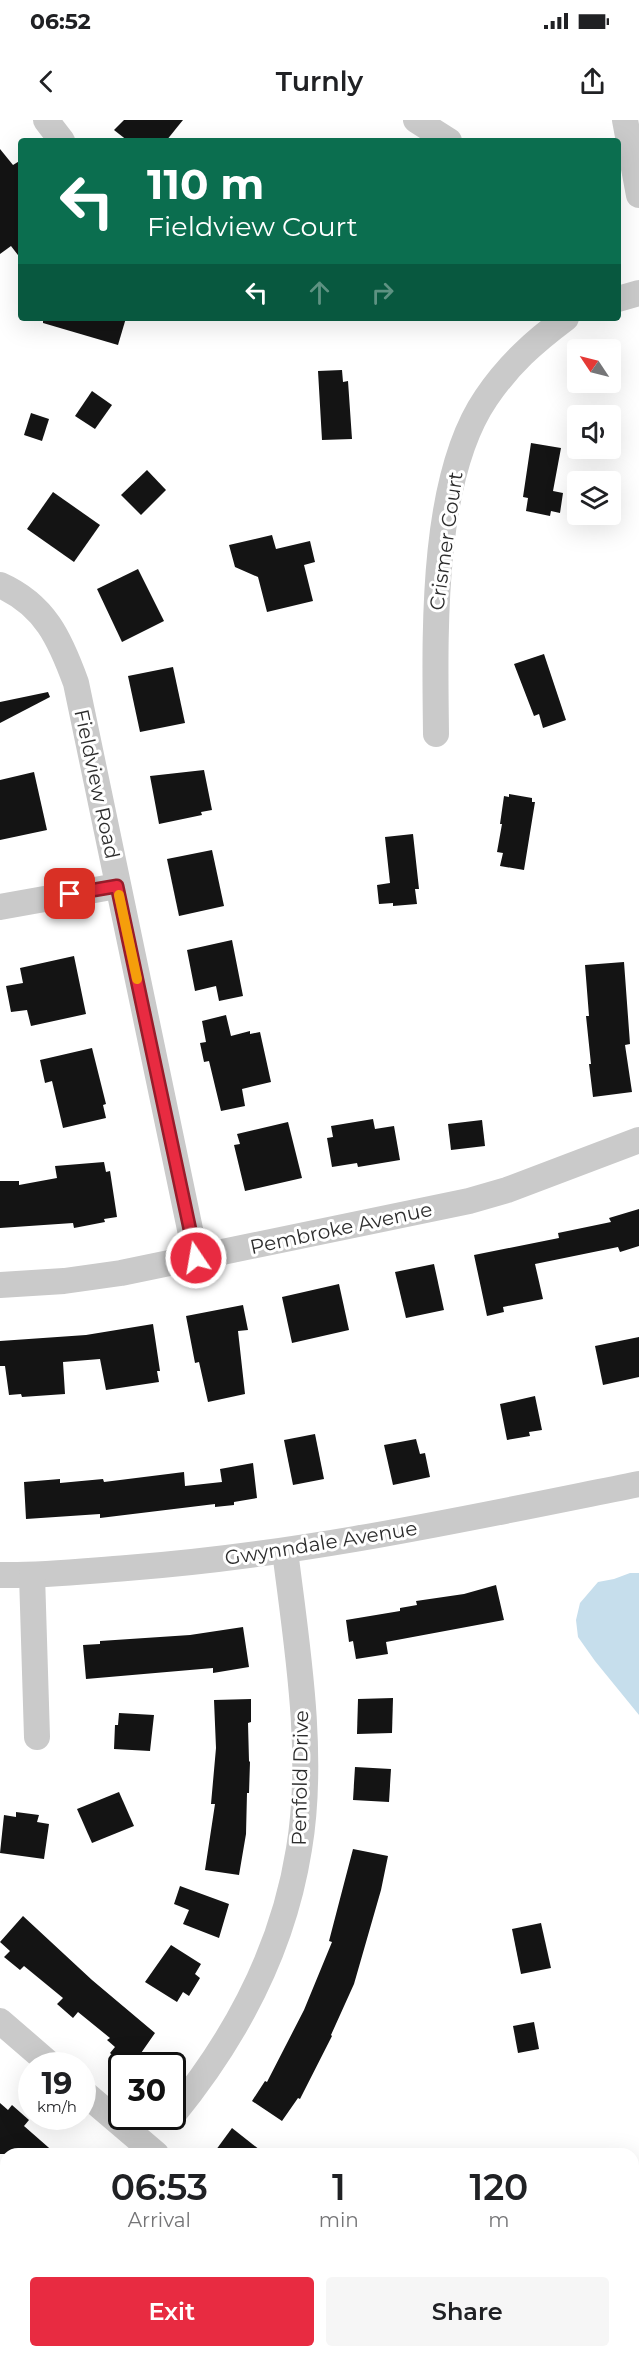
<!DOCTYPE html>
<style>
:root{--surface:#fff;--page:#f6f6f6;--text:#202124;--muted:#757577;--accent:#e82b41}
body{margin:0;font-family:Montserrat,sans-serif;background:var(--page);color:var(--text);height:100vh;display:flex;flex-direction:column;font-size:22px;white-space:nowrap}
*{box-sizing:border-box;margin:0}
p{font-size:20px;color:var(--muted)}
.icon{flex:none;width:33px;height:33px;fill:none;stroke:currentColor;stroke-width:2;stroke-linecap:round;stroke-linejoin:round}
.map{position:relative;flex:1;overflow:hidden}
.side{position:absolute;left:0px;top:2028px;width:639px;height:210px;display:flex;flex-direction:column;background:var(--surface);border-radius:18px 18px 0 0;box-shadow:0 6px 24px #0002}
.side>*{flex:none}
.banner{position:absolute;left:18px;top:18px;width:603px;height:183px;border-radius:6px;box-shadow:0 6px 24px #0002;background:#0b6e4f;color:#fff;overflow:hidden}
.needle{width:39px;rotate:305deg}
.fabs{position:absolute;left:567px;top:219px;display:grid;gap:12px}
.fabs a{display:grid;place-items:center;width:54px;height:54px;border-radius:6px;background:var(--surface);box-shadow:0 6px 24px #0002;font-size:30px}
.speed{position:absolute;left:18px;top:1932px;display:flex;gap:12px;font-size:30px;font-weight:700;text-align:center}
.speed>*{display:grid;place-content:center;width:78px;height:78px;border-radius:50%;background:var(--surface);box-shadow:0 6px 24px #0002;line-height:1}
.speed small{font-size:15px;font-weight:400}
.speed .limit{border:3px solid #111;border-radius:9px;background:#fff;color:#111}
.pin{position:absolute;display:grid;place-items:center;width:51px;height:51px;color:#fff;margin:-26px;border-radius:12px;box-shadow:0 3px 9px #0006}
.me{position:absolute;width:66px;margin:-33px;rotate:348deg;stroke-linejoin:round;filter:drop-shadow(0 0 4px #0008)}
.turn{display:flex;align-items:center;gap:21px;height:126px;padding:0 30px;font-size:27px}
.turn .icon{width:78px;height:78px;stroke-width:2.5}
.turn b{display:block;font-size:42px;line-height:51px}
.lanes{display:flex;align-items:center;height:57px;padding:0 30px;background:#0003;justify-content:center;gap:30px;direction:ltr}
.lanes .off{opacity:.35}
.eta{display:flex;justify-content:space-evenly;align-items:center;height:102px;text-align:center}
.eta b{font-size:36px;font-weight:600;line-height:42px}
.button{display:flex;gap:12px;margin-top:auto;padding:12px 30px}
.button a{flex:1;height:69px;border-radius:6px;background:var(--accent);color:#fff;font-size:24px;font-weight:600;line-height:69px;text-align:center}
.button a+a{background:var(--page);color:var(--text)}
.status{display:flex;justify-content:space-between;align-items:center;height:42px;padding:0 30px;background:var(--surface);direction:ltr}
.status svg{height:16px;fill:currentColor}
header{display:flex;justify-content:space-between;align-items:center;height:78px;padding:0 30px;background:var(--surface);font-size:27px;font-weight:600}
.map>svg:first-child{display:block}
.green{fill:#e4ebda}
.water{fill:#c6deec}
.building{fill:#141414}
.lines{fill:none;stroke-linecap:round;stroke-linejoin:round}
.minor{stroke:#cacaca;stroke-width:26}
.route-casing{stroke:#971c2a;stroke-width:15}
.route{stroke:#e82b41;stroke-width:10}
.slow{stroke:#f59e0b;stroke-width:10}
.labels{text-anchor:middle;stroke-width:6;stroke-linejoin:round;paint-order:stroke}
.street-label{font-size:20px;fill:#2d2d2d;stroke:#fff}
</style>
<div class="status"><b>06:52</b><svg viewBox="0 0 49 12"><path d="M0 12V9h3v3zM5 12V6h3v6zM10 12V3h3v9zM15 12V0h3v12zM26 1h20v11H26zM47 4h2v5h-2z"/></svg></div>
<header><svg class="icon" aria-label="back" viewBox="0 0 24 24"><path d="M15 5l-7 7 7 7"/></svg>Turnly<svg class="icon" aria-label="share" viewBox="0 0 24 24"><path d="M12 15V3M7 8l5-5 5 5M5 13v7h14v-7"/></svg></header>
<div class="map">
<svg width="639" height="2238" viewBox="0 0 639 2238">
<rect width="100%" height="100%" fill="#fff"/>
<g class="green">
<polygon points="0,2065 6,2070 6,2232 192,2232 199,2238 0,2238"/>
<polygon points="639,2123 639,2238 545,2238 549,2232 633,2232 633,2130"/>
</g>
<polygon class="water" points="630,1453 639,1453 639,1595 595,1541 578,1517 576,1500 580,1483 598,1462 614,1459"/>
<g class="building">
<polygon points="124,0 183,0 166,21 128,21 114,10"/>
<polygon points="0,29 13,45 21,40 21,139 11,126 0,134"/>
<polygon points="43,198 126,198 118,225 43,203"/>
<polygon points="342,250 343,262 348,261 352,319 322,320 318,251"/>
<polygon points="92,271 112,285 95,309 75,296"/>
<polygon points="31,293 49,299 42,321 24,315"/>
<polygon points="531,323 561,328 553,371 563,373 560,393 551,391 550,396 526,391 528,378 523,377"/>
<polygon points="147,350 166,370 141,395 121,375"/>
<polygon points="53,372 100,405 74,442 27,409"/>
<polygon points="272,415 276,429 310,421 315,442 304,445 313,481 267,492 258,457 235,447 229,425"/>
<polygon points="138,449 164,501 122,522 97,469"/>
<polygon points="544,534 566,600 543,608 539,594 534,596 514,544"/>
<polygon points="173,547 185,603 140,612 128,556"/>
<polygon points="48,572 50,577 0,603 0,582"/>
<polygon points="204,650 212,690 201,692 202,695 159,704 150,656"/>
<polygon points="34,652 47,710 0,720 0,660"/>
<polygon points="509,674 532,678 532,682 535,682 524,750 500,746 503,733 497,732 502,704 500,704 504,676 509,677"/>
<polygon points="413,714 419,769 415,769 417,784 393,786 393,783 379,784 377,765 390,763 385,717"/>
<polygon points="212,730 224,786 179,796 167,739"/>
<polygon points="232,820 243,876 219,881 216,866 195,871 187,830"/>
<polygon points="74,836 86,894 31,906 27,890 11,892 6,866 23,863 20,848"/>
<polygon points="624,842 630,924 625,925 632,972 593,977 589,944 591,944 586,896 589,896 585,845"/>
<polygon points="226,895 231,916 250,911 250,914 260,912 271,962 242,969 245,986 221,991 209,941 204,942 200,923 206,922 202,901"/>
<polygon points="92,928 106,984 103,985 106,998 63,1008 52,961 45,963 40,940"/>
<polygon points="373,999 375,1009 394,1006 400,1040 358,1047 357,1043 332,1047 327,1018 333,1017 331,1006"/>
<polygon points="482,1000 485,1026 451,1030 448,1004"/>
<polygon points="288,1002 302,1058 245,1071 234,1025 240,1024 237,1014"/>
<polygon points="104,1042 106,1052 110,1051 117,1097 104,1099 105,1102 74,1108 73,1103 0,1108 0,1061 19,1061 19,1065 57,1058 55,1046"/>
<polygon points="639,1089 639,1126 620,1132 618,1127 535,1144 543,1179 503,1187 504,1192 487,1196 474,1135 559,1118 558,1113 611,1102 609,1098"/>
<polygon points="434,1144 444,1190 406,1198 395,1152"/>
<polygon points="339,1164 349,1210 292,1223 282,1177"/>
<polygon points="243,1185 248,1210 238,1211 245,1274 208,1282 199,1242 195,1243 186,1196"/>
<polygon points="153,1204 160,1251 157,1251 159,1262 106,1270 100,1239 63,1242 65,1274 22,1277 21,1274 9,1275 5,1246 0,1246 0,1221 86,1215"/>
<polygon points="639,1217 639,1257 603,1265 595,1226"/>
<polygon points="535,1276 542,1310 529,1312 530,1316 507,1320 500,1284"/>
<polygon points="315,1314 324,1359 293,1365 284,1320"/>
<polygon points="416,1319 420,1334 425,1333 430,1357 393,1365 384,1325"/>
<polygon points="253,1343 257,1378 234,1382 234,1385 215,1387 215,1384 100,1398 100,1394 26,1399 24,1362 60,1359 60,1363 103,1359 104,1362 184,1352 185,1366 222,1362 220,1349"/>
<polygon points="496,1465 504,1500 386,1522 388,1534 356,1539 353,1521 349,1522 346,1500 400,1491 400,1488 417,1485 416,1481 464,1474"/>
<polygon points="243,1507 249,1547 213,1553 213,1548 86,1559 83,1525 100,1524 100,1521 190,1515"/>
<polygon points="393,1578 392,1613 357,1614 358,1579"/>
<polygon points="251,1579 251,1602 248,1603 249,1641 250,1642 249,1673 247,1673 246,1714 239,1755 205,1750 215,1684 211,1684 216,1628 214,1580"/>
<polygon points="119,1593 154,1595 150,1631 114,1629 115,1605 118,1605"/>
<polygon points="355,1647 391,1649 389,1682 353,1680"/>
<polygon points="119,1672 134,1706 92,1723 77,1689"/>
<polygon points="16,1692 39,1695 37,1702 49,1704 44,1739 0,1733 4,1695 16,1697"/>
<polygon points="353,1729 388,1736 381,1770 354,1864 331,1915 332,1916 300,1979 298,1978 282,2001 252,1981 265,1961 267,1962 304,1890 332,1822 329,1821"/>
<polygon points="180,1766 229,1784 219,1818 183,1804 189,1790 174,1784"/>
<polygon points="23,1796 92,1860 155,1913 132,1946 125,1946 110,1933 115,1927 107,1920 110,1918 78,1892 73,1898 57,1884 63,1878 24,1846 20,1850 4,1837 10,1831 0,1822"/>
<polygon points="541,1803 551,1848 521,1854 512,1809"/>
<polygon points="171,1825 201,1844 195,1854 200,1858 189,1876 183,1872 177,1882 145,1862"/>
<polygon points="534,1902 539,1929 518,1933 513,1906"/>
<polygon points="0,1983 8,1990 12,1985 29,2000 24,2006 56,2034 0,2034"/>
<polygon points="232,2008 265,2034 213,2034"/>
</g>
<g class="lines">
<g class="minor">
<polyline points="46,0 62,21"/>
<polyline points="416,0 449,21"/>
<polyline points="625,0 639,75"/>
<polyline points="618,179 639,173"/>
<path d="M0,465C45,485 60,519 76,563L196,1138"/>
<path d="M436,614C435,517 430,360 486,278C509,244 534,222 566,198"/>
<polyline points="0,787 117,766"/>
<polyline points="0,1165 64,1161 121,1153 469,1081 507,1070 639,1020"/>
<path d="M0,1455C43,1456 85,1451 127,1448C300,1435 469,1398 639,1364"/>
<polyline points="32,1455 37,1617"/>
<polyline points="0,1901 52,1946"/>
<polyline points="82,1971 156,2034"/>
<path d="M172,1996C236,1918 283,1830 299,1729C315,1635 297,1526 285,1431"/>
</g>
</g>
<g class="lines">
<g class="route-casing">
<polyline id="route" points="70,774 117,766 196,1138"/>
</g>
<use href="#route" class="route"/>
<polyline class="slow" points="119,775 137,859"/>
</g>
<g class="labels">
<g class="street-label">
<text transform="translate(446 421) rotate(-82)" y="7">Crismer Court</text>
<text transform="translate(97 664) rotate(78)" y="7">Fieldview Road</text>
<text transform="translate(341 1108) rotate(-12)" y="7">Pembroke Avenue</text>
<text transform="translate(321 1423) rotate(-9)" y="7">Gwynndale Avenue</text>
<text transform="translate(300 1658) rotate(-89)" y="7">Penfold Drive</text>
</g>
</g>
</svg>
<div class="fabs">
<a><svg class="needle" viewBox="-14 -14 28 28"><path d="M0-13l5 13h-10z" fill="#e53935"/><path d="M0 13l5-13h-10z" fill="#757577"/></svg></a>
<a><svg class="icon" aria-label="sound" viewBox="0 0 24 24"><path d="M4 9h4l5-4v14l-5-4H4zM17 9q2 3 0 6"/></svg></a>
<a><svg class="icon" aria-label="layers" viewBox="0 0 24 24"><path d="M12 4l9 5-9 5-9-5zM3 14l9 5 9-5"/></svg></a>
</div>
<div class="speed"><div>19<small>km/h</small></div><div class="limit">30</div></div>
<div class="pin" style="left:70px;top:774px;background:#d93025"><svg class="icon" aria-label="arrive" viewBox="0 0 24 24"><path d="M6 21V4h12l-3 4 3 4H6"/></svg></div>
<svg class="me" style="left:196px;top:1138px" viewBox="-20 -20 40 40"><circle r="17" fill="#e82b41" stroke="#fff" stroke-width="3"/><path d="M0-11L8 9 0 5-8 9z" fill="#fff"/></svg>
<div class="banner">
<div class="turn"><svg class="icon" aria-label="left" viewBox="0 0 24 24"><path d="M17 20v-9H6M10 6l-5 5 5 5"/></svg><div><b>110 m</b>Fieldview Court</div></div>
<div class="lanes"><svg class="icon" aria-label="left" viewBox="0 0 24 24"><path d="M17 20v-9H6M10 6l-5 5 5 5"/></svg><svg class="icon off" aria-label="ahead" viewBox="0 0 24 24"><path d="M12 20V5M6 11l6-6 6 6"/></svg><svg class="icon off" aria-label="right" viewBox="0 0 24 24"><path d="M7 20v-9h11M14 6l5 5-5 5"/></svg></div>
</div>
<section class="side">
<div class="eta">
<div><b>06:53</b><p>Arrival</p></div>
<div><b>1</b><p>min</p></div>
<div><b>120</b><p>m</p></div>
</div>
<div class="button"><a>Exit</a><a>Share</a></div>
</section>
</div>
